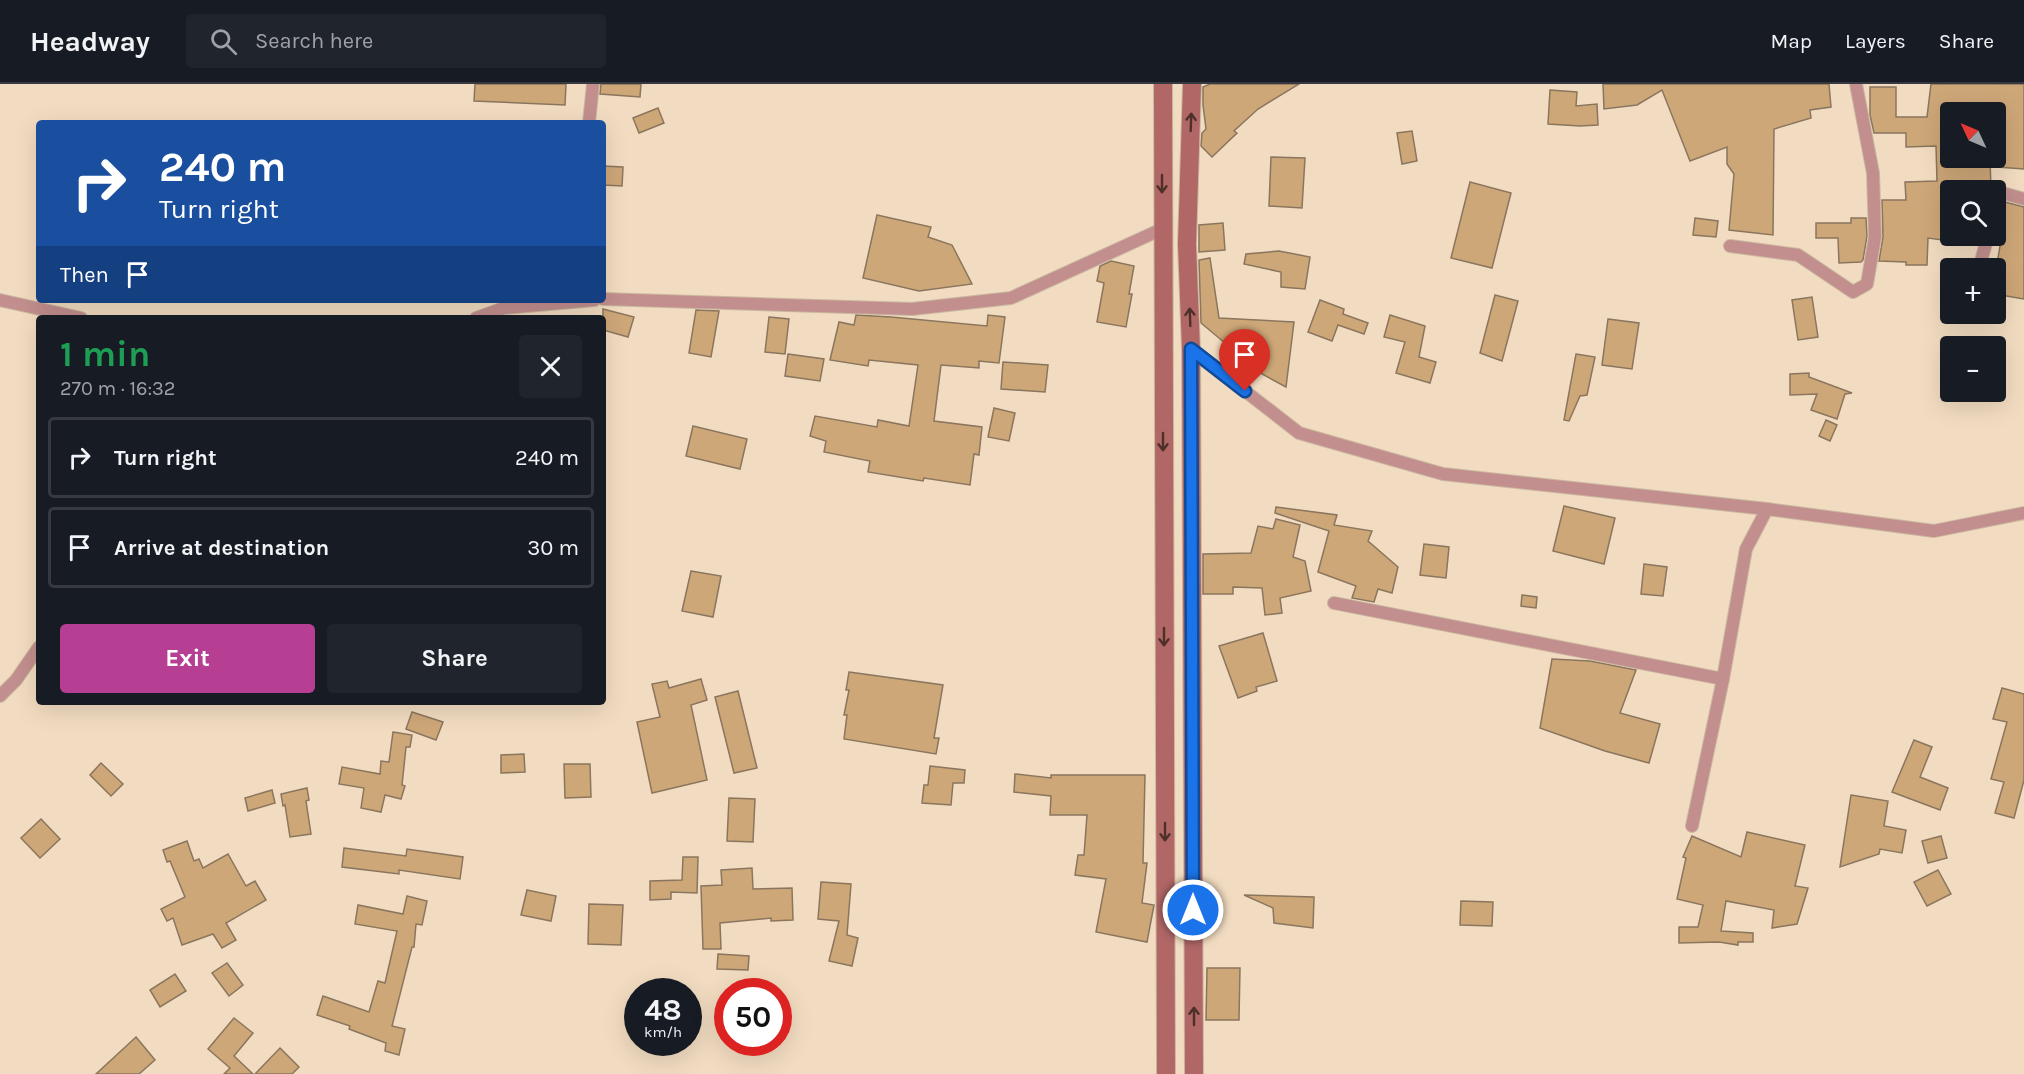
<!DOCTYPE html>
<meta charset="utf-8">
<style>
:root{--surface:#171b24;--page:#20242c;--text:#f1f3f6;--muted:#9ea1a6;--line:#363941;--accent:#b63e93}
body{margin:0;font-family:Karla,sans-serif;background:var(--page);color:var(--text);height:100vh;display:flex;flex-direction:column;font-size:22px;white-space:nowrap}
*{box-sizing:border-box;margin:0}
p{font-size:20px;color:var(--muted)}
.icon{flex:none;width:33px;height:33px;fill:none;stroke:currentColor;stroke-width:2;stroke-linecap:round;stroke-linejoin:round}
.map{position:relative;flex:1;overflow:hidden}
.panel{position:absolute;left:36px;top:231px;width:570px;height:390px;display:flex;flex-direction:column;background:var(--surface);border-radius:6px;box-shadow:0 6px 24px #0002}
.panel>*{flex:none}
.top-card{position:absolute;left:36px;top:36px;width:570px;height:183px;border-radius:6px;box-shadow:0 6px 24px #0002;background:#1a4fa0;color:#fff;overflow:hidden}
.needle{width:39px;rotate:314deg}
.tools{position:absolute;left:1940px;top:18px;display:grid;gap:12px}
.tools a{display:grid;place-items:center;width:66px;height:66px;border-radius:6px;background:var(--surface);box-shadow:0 6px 24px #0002;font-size:30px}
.speed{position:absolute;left:624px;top:894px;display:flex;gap:12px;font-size:30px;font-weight:700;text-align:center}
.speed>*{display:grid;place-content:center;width:78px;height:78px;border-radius:50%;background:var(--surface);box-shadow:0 6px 24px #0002;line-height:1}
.speed small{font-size:15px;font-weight:400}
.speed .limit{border:9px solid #d22;background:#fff;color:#111}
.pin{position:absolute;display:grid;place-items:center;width:51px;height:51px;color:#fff;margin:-62px -26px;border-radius:50% 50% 50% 0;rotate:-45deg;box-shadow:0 0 6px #0007}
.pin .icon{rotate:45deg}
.me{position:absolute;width:66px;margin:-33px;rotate:0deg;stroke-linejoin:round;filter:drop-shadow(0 0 4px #0008)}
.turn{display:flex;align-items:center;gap:21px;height:126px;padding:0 24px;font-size:27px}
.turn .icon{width:78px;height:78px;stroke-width:2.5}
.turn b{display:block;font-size:42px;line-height:51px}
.then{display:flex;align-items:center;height:57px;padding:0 24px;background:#0003;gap:12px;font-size:22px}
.round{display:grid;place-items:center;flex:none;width:63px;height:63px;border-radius:6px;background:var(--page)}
.head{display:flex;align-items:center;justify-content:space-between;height:102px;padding:0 24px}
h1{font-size:36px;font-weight:700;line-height:45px;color:#1e9e55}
.action{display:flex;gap:12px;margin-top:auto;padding:12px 24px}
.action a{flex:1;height:69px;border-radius:6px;background:var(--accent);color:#fff;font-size:24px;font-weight:700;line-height:69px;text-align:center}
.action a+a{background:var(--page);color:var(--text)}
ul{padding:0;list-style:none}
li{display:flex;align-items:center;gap:18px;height:81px;margin:0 12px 9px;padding:0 12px;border:3px solid var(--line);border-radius:6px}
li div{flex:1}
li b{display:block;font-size:22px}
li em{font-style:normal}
header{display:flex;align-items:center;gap:36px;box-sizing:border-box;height:84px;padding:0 30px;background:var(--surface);border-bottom:2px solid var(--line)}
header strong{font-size:28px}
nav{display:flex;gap:33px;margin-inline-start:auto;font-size:21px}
.search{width:420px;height:54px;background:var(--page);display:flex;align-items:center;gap:15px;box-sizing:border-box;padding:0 21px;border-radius:6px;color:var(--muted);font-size:22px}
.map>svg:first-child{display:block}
.building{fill:#cea778;stroke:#8a765e;stroke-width:1.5}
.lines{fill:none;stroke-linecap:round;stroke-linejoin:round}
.minor-casing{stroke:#cbb8a0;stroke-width:14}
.secondary-casing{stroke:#cbb8a0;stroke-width:20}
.minor{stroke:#c28f8e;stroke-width:12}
.secondary{stroke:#b06766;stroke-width:18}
.oneway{stroke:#4e3029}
.route-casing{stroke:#114b97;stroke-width:15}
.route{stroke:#1a73e8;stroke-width:10}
</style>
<header>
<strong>Headway</strong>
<div class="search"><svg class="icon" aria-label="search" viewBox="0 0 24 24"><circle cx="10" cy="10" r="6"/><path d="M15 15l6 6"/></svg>Search here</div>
<nav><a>Map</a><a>Layers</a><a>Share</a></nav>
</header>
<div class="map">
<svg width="2024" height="990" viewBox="0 0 2024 990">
<rect width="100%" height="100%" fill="#f2dcc1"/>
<g class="building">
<polygon points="475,0 566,0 565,21 474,17"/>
<polygon points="601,0 641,0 640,13 600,10"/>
<polygon points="1210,0 1299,0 1258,25 1234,47 1237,49 1212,73 1201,62 1202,49 1206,45 1203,21 1203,3"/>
<polygon points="1603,0 1829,0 1831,23 1810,26 1811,34 1774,45 1773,151 1729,146 1734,90 1727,80 1727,63 1690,77 1662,6 1637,21 1604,25"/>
<polygon points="1931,0 2024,0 2024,85 1997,83 2001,23 1950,23 1950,74 1990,74 1991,106 1950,106 1950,157 1928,154 1927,181 1906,181 1906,178 1879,177 1883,153 1882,116 1906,116 1905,98 1937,97 1936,62 1906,63 1906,49 1874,49 1870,31 1870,3 1896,3 1896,33 1927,33"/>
<polygon points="1550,6 1577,8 1576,22 1597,20 1598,41 1580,42 1548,40"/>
<polygon points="658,24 664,39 639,49 633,34"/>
<polygon points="1412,47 1417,77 1402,80 1397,49"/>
<polygon points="1271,73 1305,74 1302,124 1269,122"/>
<polygon points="603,82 623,83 622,102 603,101"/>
<polygon points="1470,98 1511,109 1492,184 1451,174"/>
<polygon points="2005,118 2024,123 2024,215 1995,210 1995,192 2002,150 1995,148 1995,132 2001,129"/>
<polygon points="877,131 931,143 928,153 952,161 972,200 919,207 863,194"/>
<polygon points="1695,134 1718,137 1716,153 1693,151"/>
<polygon points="1851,134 1866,134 1867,152 1863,176 1861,178 1839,179 1838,154 1816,154 1816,139 1851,139"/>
<polygon points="1223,139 1225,166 1199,168 1199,141"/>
<polygon points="1279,167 1310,173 1305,205 1281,203 1281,188 1244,180 1246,170"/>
<polygon points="1210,174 1219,234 1294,238 1286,303 1262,290 1201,239 1199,176"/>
<polygon points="1111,177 1134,182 1129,210 1132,210 1126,243 1097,238 1104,199 1097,197 1100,182"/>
<polygon points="1495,211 1518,217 1502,277 1480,269"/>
<polygon points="1812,213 1818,253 1798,256 1792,216"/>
<polygon points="1320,216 1344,225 1343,230 1368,239 1364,250 1338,241 1332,257 1308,248"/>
<polygon points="603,225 634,233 628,253 603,246"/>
<polygon points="696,226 719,227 711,273 689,269"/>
<polygon points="856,231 891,233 987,242 988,231 1005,233 999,279 979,277 979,284 941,281 934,337 982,343 979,371 974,370 970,401 924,394 923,397 868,388 870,377 824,368 826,357 810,352 815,332 877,343 878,336 909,342 918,281 869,276 868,282 830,276 839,238 854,241"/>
<polygon points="1390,231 1425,242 1419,273 1436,278 1430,299 1396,289 1405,258 1384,253"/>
<polygon points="769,233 789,235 785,270 765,268"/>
<polygon points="1608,235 1639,239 1632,285 1602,281"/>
<polygon points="788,270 824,275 820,297 785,292"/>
<polygon points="1576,270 1595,273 1587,311 1580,312 1569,337 1564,336"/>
<polygon points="1003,278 1048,281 1045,308 1001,305"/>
<polygon points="1809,289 1809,293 1852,309 1845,310 1837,335 1811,326 1817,310 1790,311 1790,290"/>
<polygon points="994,324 1015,329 1009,357 988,353"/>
<polygon points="1826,336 1837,341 1830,357 1819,352"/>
<polygon points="693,342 747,355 740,385 686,372"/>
<polygon points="1564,422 1615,434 1604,480 1553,467"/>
<polygon points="1276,423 1337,431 1334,441 1372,447 1368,457 1398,483 1392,509 1378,505 1374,518 1352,514 1356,502 1318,488 1329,447 1275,429"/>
<polygon points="1276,435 1300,441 1293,473 1305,477 1311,507 1280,514 1282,529 1265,531 1262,504 1233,503 1233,510 1203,510 1203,470 1251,469 1258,442 1273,445"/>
<polygon points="1424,460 1449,463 1446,494 1420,491"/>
<polygon points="1644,480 1667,483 1663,512 1641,510"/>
<polygon points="691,487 721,492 713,533 682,527"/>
<polygon points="1522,511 1537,513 1536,524 1521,522"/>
<polygon points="1263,549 1277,597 1256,603 1257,607 1238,614 1219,562"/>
<polygon points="1552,575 1590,577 1636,586 1620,629 1660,640 1649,679 1605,667 1540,644"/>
<polygon points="849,588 943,601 934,654 939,654 936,670 844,655 847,631 844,631 849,606 846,606"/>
<polygon points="701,595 707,616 691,621 707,696 652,709 637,638 660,633 652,600 667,597 669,604"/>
<polygon points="2002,604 2024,610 2024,696 2014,734 1995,729 2004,698 1991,695 2007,638 1993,635"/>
<polygon points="738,607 757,684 734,689 715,613"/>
<polygon points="412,628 443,638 436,656 406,645"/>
<polygon points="393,648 412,651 410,663 406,663 402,701 405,702 401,715 385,711 381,728 361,724 364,704 339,700 342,683 380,690 381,677 389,678"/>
<polygon points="1914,656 1932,663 1920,693 1948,704 1940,726 1892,708"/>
<polygon points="524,670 525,688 501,689 501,671"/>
<polygon points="101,679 123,700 111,712 90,691"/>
<polygon points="564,680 590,680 591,713 565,714"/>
<polygon points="930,682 965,686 964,699 953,699 951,721 922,719 924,701 928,701"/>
<polygon points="1015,690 1051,694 1051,691 1145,691 1143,779 1147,779 1142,819 1154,821 1147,858 1096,848 1106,795 1075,791 1078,771 1084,771 1087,731 1050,731 1051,712 1014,708"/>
<polygon points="307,704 309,716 306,717 311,750 290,753 285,721 283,722 281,710"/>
<polygon points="272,706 275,719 248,727 245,714"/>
<polygon points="1851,711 1888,717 1884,742 1906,746 1902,769 1880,765 1879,770 1840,783"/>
<polygon points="729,714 755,715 753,758 727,757"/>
<polygon points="41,735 60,755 40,774 21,754"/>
<polygon points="1747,748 1805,761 1795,802 1808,804 1797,840 1772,844 1774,826 1726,817 1721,847 1753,849 1753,858 1738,858 1738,861 1719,858 1679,859 1679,843 1698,843 1703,821 1677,815 1686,774 1683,773 1692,752 1741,773"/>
<polygon points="1941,752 1947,774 1928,779 1922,757"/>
<polygon points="187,757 194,777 199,775 203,784 228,770 246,802 255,797 266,816 226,839 236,856 222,864 213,850 182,861 173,834 167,837 161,825 185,813 170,777 167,778 163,766"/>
<polygon points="344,764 406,772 407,765 463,773 460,795 399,786 399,790 342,783"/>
<polygon points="683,773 698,773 697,809 671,808 671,815 650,816 650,797 682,796"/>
<polygon points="752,784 753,805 792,804 793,836 771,837 771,834 720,839 721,865 703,865 701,802 722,801 721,786"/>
<polygon points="1938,786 1951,810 1927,822 1914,798"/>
<polygon points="821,798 851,800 847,851 858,854 852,882 829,877 839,837 818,835"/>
<polygon points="527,806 556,812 551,837 521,831"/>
<polygon points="1244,811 1314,813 1313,844 1274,839 1273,824"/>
<polygon points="407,812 427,817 422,841 416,840 414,863 412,863 392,942 405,945 399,971 385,967 386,959 349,945 350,942 317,931 323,912 369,928 378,897 385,899 397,847 355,840 358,821 403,830"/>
<polygon points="1461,817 1493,818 1492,842 1460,841"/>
<polygon points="589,820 623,821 621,861 588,860"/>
<polygon points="718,870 749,872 748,886 717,885"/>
<polygon points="227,879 243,901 229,912 212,889"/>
<polygon points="1207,884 1240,884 1239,936 1206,936"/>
<polygon points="175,890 186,907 160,923 150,906"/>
<polygon points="234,934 253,949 234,972 253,990 224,990 230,984 208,965"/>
<polygon points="136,953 155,976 139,990 96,990"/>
<polygon points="280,964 299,983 292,990 255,990"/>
</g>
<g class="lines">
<g class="minor-casing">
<g id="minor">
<polyline points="589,39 593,0"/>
<polyline points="1995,124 1999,108 2024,115"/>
<polyline points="1730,162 1798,171 1853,208 1867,200 1875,153 1873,89 1856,0"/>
<polyline points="1981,177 1988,152"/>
<polyline points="603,215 912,225 1011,214 1162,145"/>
<polyline points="0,216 81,234"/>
<polyline points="476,234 504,224 595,216"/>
<polyline points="1191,265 1299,349 1443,390 1767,425 1934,447 2024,429"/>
<polyline points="1334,519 1723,595"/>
<polyline points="0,612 16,596 39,563"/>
<polyline points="1692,742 1723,595 1746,465 1767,425"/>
</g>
</g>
<g class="secondary-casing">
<g id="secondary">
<polyline points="1163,0 1166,990"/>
<polyline points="1192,0 1187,160 1191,265 1194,990"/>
</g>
</g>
<use href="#minor" class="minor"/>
<use href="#secondary" class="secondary"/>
</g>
<defs><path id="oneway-shaft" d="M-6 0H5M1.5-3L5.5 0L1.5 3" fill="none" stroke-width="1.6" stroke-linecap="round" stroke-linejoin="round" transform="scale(1.5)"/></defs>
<g class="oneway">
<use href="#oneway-shaft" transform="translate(1191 38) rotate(-88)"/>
<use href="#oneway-shaft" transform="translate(1162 100) rotate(90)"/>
<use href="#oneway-shaft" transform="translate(1190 233) rotate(-92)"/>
<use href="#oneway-shaft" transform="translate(1163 358) rotate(90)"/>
<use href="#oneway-shaft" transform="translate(1164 553) rotate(90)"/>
<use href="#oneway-shaft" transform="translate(1165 748) rotate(90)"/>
<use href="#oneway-shaft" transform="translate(1194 932) rotate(-90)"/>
</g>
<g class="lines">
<g class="route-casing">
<polyline id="route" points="1193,826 1191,265 1245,307"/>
</g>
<use href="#route" class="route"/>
</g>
</svg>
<div class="tools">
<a><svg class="needle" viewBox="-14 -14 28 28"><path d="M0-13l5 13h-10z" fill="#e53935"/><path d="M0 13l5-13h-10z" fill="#9ea1a6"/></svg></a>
<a><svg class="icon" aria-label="search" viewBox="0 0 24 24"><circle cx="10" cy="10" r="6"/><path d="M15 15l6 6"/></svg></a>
<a>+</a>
<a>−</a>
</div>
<div class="speed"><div>48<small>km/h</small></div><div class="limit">50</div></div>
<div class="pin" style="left:1245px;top:307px;background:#d93025"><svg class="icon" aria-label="arrive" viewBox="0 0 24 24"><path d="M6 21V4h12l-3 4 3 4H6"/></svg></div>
<svg class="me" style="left:1193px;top:826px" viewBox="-20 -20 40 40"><circle r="17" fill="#1a73e8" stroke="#fff" stroke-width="3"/><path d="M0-11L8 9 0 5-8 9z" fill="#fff"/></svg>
<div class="top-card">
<div class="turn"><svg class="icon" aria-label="right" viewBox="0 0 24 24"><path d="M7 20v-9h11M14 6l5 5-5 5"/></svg><div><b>240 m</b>Turn right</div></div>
<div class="then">Then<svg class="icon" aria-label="arrive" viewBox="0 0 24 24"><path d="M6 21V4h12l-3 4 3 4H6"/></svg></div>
</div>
<section class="panel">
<div class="head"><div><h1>1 min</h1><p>270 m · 16:32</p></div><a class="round"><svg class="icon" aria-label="close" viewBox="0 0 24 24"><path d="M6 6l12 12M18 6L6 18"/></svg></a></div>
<ul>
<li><svg class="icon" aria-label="right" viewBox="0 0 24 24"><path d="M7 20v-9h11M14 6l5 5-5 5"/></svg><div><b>Turn right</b></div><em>240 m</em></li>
<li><svg class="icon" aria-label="arrive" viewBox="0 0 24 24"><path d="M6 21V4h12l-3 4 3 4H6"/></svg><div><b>Arrive at destination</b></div><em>30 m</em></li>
</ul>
<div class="action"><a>Exit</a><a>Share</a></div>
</section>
</div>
